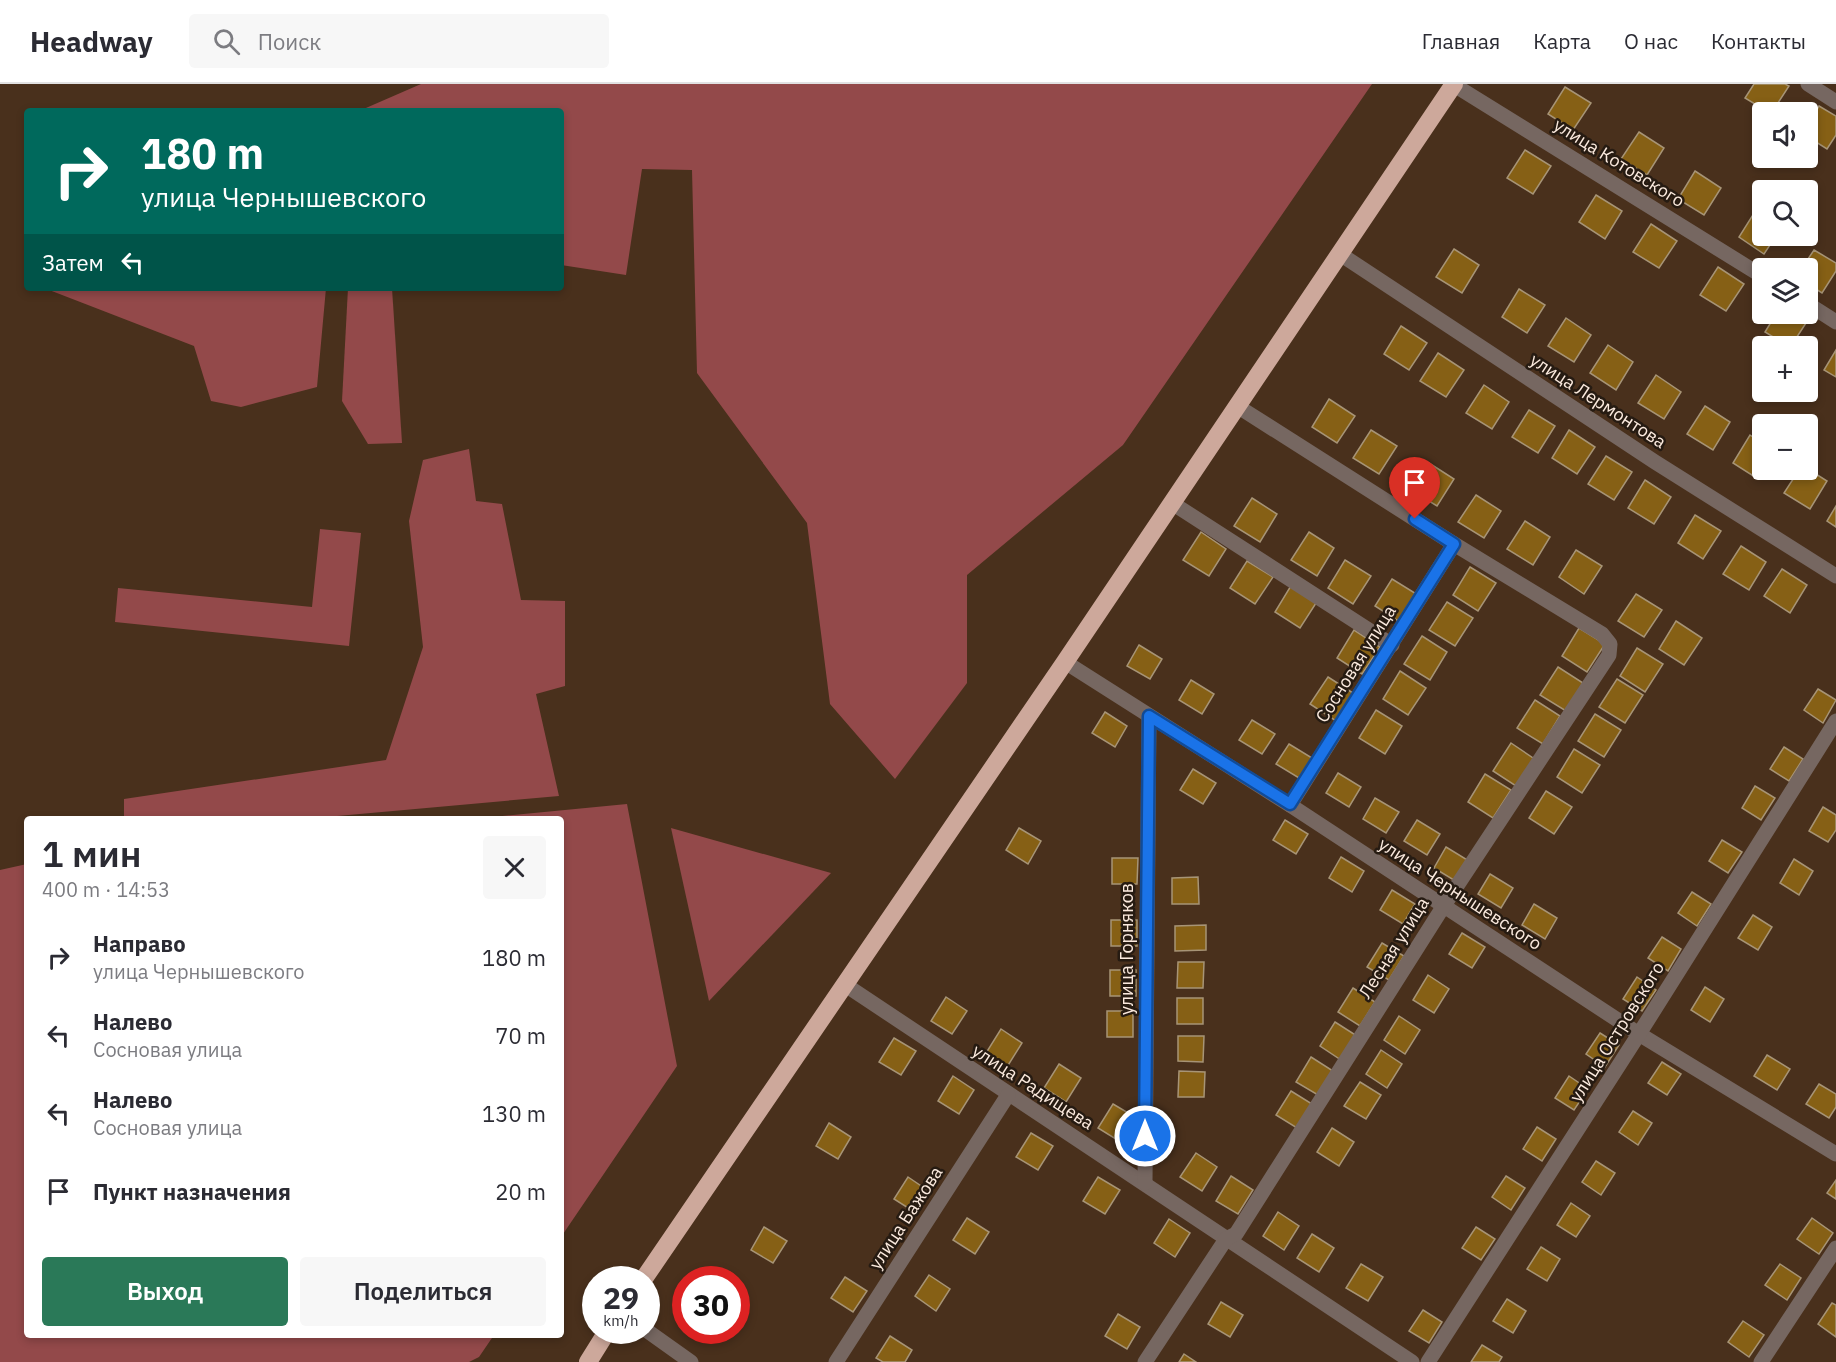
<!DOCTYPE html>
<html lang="ru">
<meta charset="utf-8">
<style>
:root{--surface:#fff;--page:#f7f7f7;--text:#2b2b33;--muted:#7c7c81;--line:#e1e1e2;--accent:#2a7958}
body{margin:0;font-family:"IBM Plex Sans",sans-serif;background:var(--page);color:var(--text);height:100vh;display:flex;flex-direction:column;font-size:22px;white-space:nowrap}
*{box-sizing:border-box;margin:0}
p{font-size:20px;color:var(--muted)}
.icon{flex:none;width:33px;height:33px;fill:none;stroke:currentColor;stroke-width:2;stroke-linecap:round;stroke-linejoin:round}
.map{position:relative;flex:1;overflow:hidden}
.side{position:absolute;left:24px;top:732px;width:540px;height:522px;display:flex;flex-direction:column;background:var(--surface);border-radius:6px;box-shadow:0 3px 9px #0003}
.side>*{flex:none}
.top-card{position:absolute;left:24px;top:24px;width:540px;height:183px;border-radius:6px;box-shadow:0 3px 9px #0003;background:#00695c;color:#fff;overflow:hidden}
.buttons{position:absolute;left:1752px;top:18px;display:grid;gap:12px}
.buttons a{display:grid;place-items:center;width:66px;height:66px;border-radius:6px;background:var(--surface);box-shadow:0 3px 9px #0003;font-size:30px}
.speed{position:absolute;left:582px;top:1182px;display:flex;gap:12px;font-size:30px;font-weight:700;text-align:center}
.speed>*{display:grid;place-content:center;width:78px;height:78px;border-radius:50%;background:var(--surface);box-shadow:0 3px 9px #0003;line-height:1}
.speed small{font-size:15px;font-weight:400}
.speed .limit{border:9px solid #d22;background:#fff;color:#111}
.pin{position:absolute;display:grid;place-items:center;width:51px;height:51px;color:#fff;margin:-62px -26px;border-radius:50% 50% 50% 0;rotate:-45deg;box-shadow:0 0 6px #0007}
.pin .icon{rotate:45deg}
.me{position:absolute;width:66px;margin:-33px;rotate:0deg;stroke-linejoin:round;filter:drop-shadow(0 0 4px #0008)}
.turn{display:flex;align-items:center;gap:21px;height:126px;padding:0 18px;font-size:27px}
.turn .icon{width:78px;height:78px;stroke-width:2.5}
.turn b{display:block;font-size:42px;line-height:51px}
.then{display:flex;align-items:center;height:57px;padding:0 18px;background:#0003;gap:12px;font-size:22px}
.round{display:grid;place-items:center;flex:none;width:63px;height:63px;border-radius:6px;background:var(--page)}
.headline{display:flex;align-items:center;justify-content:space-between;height:102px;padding:0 18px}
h1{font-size:36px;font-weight:600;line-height:45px}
.cta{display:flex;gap:12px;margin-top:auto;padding:12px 18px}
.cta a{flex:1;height:69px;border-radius:6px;background:var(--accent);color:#fff;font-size:24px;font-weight:600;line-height:69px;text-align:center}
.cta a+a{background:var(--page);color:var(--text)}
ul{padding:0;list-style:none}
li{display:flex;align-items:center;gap:18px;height:78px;padding:0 18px}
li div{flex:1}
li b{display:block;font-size:22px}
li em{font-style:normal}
header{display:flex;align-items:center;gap:36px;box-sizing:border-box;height:84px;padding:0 30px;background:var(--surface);border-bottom:2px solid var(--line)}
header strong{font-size:28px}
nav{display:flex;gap:33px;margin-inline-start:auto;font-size:21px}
.search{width:420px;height:54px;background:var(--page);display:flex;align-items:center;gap:15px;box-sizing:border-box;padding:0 21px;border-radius:6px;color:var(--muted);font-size:22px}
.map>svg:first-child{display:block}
.forest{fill:#93494a}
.building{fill:#866015;stroke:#a79476;stroke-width:1.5}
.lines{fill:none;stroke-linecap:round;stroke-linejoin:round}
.minor{stroke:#766761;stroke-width:15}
.highway{stroke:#cda89b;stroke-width:18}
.route-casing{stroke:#114b97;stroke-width:15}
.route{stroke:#1a73e8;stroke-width:10}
.labels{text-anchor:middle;stroke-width:5;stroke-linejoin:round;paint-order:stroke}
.street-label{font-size:18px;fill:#fbeade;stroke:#261b12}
</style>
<header>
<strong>Headway</strong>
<div class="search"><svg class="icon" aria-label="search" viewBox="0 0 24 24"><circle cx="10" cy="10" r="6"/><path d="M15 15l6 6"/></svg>Поиск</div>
<nav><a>Главная</a><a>Карта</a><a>О нас</a><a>Контакты</a></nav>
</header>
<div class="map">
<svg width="1836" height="1278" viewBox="0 0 1836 1278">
<rect width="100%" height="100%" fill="#49301c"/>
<g class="forest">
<polygon points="421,0 1372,0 1123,361 967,491 967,599 895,695 830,620 807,439 697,289 692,86 642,85 626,191 561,181 561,27 359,27"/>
<polygon points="44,204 326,204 317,303 241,323 211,317 194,262"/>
<polygon points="348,204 392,204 402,359 368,360 342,317"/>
<polygon points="469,365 476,417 502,420 521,516 565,517 565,602 536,610 559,712 304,735 124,735 124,715 386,676 423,563 409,437 423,376"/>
<polygon points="320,445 361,449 349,562 115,538 118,504 312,523"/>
<polygon points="627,720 677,982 561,1153 561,735 471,735"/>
<polygon points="671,744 831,789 709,917"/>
<polygon points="27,780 27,1251 494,1251 479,1273 469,1278 0,1278 0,786"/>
</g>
<g class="building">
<polygon points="1754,0 1785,0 1789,2 1772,28 1768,28 1745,14"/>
<polygon points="1565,3 1591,19 1573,46 1548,30"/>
<polygon points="1819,22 1836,32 1836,51 1827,65 1808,53 1808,40"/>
<polygon points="1639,48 1664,64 1647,91 1621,75"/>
<polygon points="1525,66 1551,82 1533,110 1507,94"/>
<polygon points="1695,87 1721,104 1704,131 1678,115"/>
<polygon points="1596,111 1622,127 1605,155 1579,138"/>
<polygon points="1756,126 1762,130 1762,152 1776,152 1764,170 1739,153"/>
<polygon points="1651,140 1677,157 1659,184 1633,168"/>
<polygon points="1454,165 1479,181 1462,209 1436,193"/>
<polygon points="1814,166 1836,179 1836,187 1822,209 1808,200 1808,184 1802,184"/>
<polygon points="1718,183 1744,200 1726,227 1700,211"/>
<polygon points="1519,205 1545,221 1527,249 1502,233"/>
<polygon points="1776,230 1797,230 1808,236 1791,262 1788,262 1765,248"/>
<polygon points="1566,234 1591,251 1574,278 1548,262"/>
<polygon points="1401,242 1427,259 1409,286 1384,270"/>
<polygon points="1608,261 1633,278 1616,306 1590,289"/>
<polygon points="1836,266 1836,293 1824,286"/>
<polygon points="1438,269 1464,286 1446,313 1420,297"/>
<polygon points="1656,291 1681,308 1664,335 1638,319"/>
<polygon points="1484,301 1509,318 1492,345 1466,329"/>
<polygon points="1329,315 1355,332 1337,359 1312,343"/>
<polygon points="1705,322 1730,338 1713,366 1687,350"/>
<polygon points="1529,326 1555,342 1538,369 1512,353"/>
<polygon points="1371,346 1397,362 1379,390 1353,374"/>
<polygon points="1569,346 1595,363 1577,390 1552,374"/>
<polygon points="1750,351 1762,359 1762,386 1764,386 1758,395 1733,379"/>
<polygon points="1606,372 1632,388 1614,416 1588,400"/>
<polygon points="1429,379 1454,395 1437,422 1411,406"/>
<polygon points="1808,385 1827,397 1810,425 1784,409 1799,386"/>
<polygon points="1645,396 1671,413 1654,440 1628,424"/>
<polygon points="1476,411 1501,427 1484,454 1458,438"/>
<polygon points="1252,414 1277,430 1260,458 1234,442"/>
<polygon points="1836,422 1836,443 1827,437"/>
<polygon points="1695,431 1721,447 1703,475 1678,459"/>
<polygon points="1525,437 1550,453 1533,481 1507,465"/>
<polygon points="1201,448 1226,465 1209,492 1183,476"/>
<polygon points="1309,448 1334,464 1317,492 1291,476"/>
<polygon points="1741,462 1766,478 1749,506 1723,490"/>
<polygon points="1576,466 1602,482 1584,510 1559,493"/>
<polygon points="1345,476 1371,492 1353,520 1328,504"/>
<polygon points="1247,477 1273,493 1255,520 1230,504"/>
<polygon points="1470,483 1496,499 1478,527 1453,511"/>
<polygon points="1782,485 1807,501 1790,529 1764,512"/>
<polygon points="1392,495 1418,511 1400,538 1375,522"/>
<polygon points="1292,500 1318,516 1300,544 1275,528"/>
<polygon points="1636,510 1662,526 1644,553 1618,537"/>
<polygon points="1447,518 1473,534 1455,562 1429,546"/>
<polygon points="1676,537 1702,554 1684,581 1659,565"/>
<polygon points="1579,544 1605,560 1587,588 1562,572"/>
<polygon points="1354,546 1380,563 1362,590 1337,574"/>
<polygon points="1422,552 1447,568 1430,596 1404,580"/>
<polygon points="1139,561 1162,575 1150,595 1127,582"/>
<polygon points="1637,564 1663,580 1645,608 1620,592"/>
<polygon points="1558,583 1583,599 1566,627 1540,611"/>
<polygon points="1400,587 1426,604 1408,631 1383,615"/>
<polygon points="1328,593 1353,609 1336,637 1310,620"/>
<polygon points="1617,595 1643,611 1625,639 1599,623"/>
<polygon points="1191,596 1214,610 1202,630 1179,616"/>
<polygon points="1818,605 1836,616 1823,639 1804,626"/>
<polygon points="1535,616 1560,632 1543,660 1517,644"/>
<polygon points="1376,626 1402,642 1385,670 1359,654"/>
<polygon points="1105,628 1127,642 1115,663 1092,649"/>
<polygon points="1595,630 1621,646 1604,673 1578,657"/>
<polygon points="1252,636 1275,650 1262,670 1239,656"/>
<polygon points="1511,659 1536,676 1519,704 1493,687"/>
<polygon points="1289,660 1312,674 1299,694 1276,680"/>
<polygon points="1784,663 1803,675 1789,697 1770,685"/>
<polygon points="1574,665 1600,681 1582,709 1557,693"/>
<polygon points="1193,685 1216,699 1203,720 1180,706"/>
<polygon points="1338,689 1361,703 1349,723 1326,709"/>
<polygon points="1485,690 1511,706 1493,734 1468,718"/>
<polygon points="1755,702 1775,714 1761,736 1742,724"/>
<polygon points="1546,707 1572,723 1554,750 1529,734"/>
<polygon points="1375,714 1399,728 1386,749 1363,735"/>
<polygon points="1823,723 1836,731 1836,746 1828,758 1809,747"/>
<polygon points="1285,736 1308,750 1296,770 1273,756"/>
<polygon points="1417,736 1440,750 1427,771 1404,757"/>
<polygon points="1019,744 1041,757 1028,780 1006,766"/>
<polygon points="1722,756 1742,768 1728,789 1709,777"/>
<polygon points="1446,763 1469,777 1457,798 1434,784"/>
<polygon points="1341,773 1364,787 1352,808 1329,794"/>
<polygon points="1112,774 1138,774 1137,800 1112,800"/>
<polygon points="1794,775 1813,787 1799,811 1780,799"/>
<polygon points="1490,790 1513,804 1501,824 1478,810"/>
<polygon points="1198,793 1199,820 1172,820 1172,794"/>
<polygon points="1392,806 1415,820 1403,840 1380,826"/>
<polygon points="1692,808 1711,820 1697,842 1678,829"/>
<polygon points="1534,820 1557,834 1545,855 1522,841"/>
<polygon points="1753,831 1772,843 1758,866 1738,854"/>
<rect x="1111" y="836" width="26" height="26"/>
<polygon points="1206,841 1206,866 1175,867 1175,842"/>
<polygon points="1462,849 1485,863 1472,884 1449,870"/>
<polygon points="1662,853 1681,865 1668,887 1648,874"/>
<polygon points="1382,859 1404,872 1389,896 1367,883"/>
<polygon points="1178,878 1204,878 1203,904 1177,904"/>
<rect x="1110" y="886" width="26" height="26"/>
<polygon points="1428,891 1449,905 1434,929 1413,916"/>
<polygon points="1637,893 1656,906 1642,927 1623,915"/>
<polygon points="1705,903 1724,915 1710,938 1691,926"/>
<polygon points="1353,904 1375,918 1360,942 1338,928"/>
<polygon points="946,913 967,927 952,950 931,937"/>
<rect x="1177" y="914" width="26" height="26"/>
<rect x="1107" y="927" width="26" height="26"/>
<polygon points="1399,932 1420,946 1405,970 1384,956"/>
<polygon points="1335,938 1357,952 1341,976 1320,962"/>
<polygon points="1001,945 1022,959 1007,983 986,969"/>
<polygon points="1600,949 1619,961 1605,983 1586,970"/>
<polygon points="1178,952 1204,952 1203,978 1178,977"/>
<polygon points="894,954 916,967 901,991 879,978"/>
<polygon points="1381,966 1402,980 1387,1004 1366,990"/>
<polygon points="1767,971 1790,985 1777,1006 1754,992"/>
<polygon points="1311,973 1333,987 1318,1011 1296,998"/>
<polygon points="1662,978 1681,990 1667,1011 1648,999"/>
<polygon points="1059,980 1081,994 1066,1018 1044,1004"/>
<polygon points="1179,987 1205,988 1204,1013 1178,1013"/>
<polygon points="953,992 974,1006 959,1030 938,1017"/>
<polygon points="1569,992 1588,1005 1574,1026 1555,1014"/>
<polygon points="1360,998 1381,1011 1366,1035 1344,1022"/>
<polygon points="1819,1000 1836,1010 1836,1023 1829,1034 1806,1020"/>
<polygon points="1291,1007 1312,1020 1297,1044 1276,1031"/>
<polygon points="1113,1020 1135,1033 1119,1057 1098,1044"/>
<polygon points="1633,1027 1652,1039 1638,1061 1619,1048"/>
<polygon points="829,1039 851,1053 838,1075 816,1062"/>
<polygon points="1537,1043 1556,1055 1542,1077 1523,1065"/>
<polygon points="1332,1044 1354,1058 1339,1082 1317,1068"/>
<polygon points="1031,1049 1053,1062 1038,1086 1016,1073"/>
<polygon points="1196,1069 1217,1083 1202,1107 1180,1093"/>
<polygon points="1596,1077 1615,1089 1601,1111 1582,1098"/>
<polygon points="1231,1092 1253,1106 1238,1130 1216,1117"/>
<polygon points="1506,1092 1525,1104 1511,1126 1492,1113"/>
<polygon points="908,1093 930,1108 916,1129 894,1115"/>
<polygon points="1098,1093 1120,1106 1105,1130 1083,1117"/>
<polygon points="1836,1096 1836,1115 1827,1109"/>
<polygon points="1571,1119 1590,1132 1576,1153 1557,1141"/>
<polygon points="1278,1128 1299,1142 1284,1166 1263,1152"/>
<polygon points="967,1134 989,1148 975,1170 953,1156"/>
<polygon points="1812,1134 1833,1149 1819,1170 1797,1155"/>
<polygon points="1169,1135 1190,1149 1175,1173 1154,1159"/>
<polygon points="764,1143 787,1157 773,1179 751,1166"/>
<polygon points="1476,1143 1495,1155 1481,1176 1462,1164"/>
<polygon points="1312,1150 1334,1164 1319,1188 1297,1174"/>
<polygon points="1541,1163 1560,1175 1547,1197 1527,1185"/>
<polygon points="1361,1180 1383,1193 1368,1217 1346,1204"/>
<polygon points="1780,1180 1801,1194 1787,1216 1765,1201"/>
<polygon points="929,1191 950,1205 936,1227 915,1212"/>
<polygon points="845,1193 867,1207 853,1228 831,1214"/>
<polygon points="1507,1215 1526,1227 1513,1249 1493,1237"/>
<polygon points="1221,1218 1243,1231 1230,1253 1208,1240"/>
<polygon points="1832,1219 1836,1221 1836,1253 1818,1240"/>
<polygon points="1423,1226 1442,1238 1429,1259 1409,1247"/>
<polygon points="1118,1230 1140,1243 1127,1265 1105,1252"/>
<polygon points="1743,1237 1764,1251 1749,1273 1728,1258"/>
<polygon points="890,1252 912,1266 905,1278 883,1278 876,1274"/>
<polygon points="1482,1261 1502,1273 1499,1278 1471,1278"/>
<polygon points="1184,1270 1196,1278 1179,1278"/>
</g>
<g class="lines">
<g class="minor">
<polyline points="1808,0 1836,18"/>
<polyline points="1454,1 1762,192"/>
<polyline points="1340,170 1655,378 1836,492"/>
<polyline points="1808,220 1836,238"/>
<polyline points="1172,419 1392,561"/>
<polyline points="1065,578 1290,721 1639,950 1836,1070"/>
<polyline points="1290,721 1454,460"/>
<polyline points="844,900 1412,1278"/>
<polyline points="1145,1099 1149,632"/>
<polyline points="646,1246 691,1278"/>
<polyline points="836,1278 1008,1011"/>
<polyline points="1145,1278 1226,1155 1236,1150 1443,823 1609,571 1610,560 1602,550 1454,460 1237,322"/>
<polyline points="1428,1278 1639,950 1836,637"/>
<polyline points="1761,1278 1836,1164"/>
</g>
<g class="highway">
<polyline points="643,1196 1065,578 1454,0"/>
<polyline points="588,1278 608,1246"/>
</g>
</g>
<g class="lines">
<g class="route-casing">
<polyline id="route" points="1145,1052 1149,632 1290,720 1454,460 1415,435"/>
</g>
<use href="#route" class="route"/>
</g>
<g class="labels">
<g class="street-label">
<text transform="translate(1619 79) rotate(32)" y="6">улица Котовского</text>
<text transform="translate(1598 317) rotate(33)" y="6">улица Лермонтова</text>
<text transform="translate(1356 580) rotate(-58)" y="6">Сосновая улица</text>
<text transform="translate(1460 810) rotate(33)" y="6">улица Чернышевского</text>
<text transform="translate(1394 864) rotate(-58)" y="6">Лесная улица</text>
<text transform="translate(1127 865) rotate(-90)" y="6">улица Горняков</text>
<text transform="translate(1617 948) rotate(-58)" y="6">улица Островского</text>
<text transform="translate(1033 1003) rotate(33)" y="6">улица Радищева</text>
<text transform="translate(906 1134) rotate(-57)" y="6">улица Бажова</text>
</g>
</g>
</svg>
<div class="buttons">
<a><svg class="icon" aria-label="sound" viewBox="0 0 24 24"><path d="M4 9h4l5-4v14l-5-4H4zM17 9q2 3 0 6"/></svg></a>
<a><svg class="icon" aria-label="search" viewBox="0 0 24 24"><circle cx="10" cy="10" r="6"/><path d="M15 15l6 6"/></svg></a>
<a><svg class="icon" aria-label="layers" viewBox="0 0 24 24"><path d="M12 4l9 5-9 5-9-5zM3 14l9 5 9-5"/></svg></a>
<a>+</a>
<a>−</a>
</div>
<div class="speed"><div>29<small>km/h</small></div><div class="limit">30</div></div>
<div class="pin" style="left:1415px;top:435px;background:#d93025"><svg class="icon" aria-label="arrive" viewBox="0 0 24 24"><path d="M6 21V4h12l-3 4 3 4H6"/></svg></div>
<svg class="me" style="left:1145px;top:1052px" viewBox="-20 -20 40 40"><circle r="17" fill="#1a73e8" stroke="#fff" stroke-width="3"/><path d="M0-11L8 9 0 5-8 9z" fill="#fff"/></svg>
<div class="top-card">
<div class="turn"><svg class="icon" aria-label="right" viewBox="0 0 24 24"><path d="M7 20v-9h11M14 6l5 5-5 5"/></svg><div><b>180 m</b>улица Чернышевского</div></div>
<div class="then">Затем<svg class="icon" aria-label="left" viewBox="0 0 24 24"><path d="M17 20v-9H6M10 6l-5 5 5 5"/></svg></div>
</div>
<section class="side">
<div class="headline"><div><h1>1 мин</h1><p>400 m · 14:53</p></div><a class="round"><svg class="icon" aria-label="close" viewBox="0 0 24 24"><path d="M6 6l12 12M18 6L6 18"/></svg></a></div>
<ul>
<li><svg class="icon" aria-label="right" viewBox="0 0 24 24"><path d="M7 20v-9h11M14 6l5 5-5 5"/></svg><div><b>Направо</b><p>улица Чернышевского</p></div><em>180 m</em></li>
<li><svg class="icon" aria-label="left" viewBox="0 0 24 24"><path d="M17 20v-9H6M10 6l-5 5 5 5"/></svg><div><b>Налево</b><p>Сосновая улица</p></div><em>70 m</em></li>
<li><svg class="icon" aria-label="left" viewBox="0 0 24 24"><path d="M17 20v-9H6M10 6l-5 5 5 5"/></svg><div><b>Налево</b><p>Сосновая улица</p></div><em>130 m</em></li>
<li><svg class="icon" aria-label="arrive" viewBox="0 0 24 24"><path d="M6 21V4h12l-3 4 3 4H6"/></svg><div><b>Пункт назначения</b></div><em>20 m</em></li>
</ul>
<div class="cta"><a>Выход</a><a>Поделиться</a></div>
</section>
</div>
